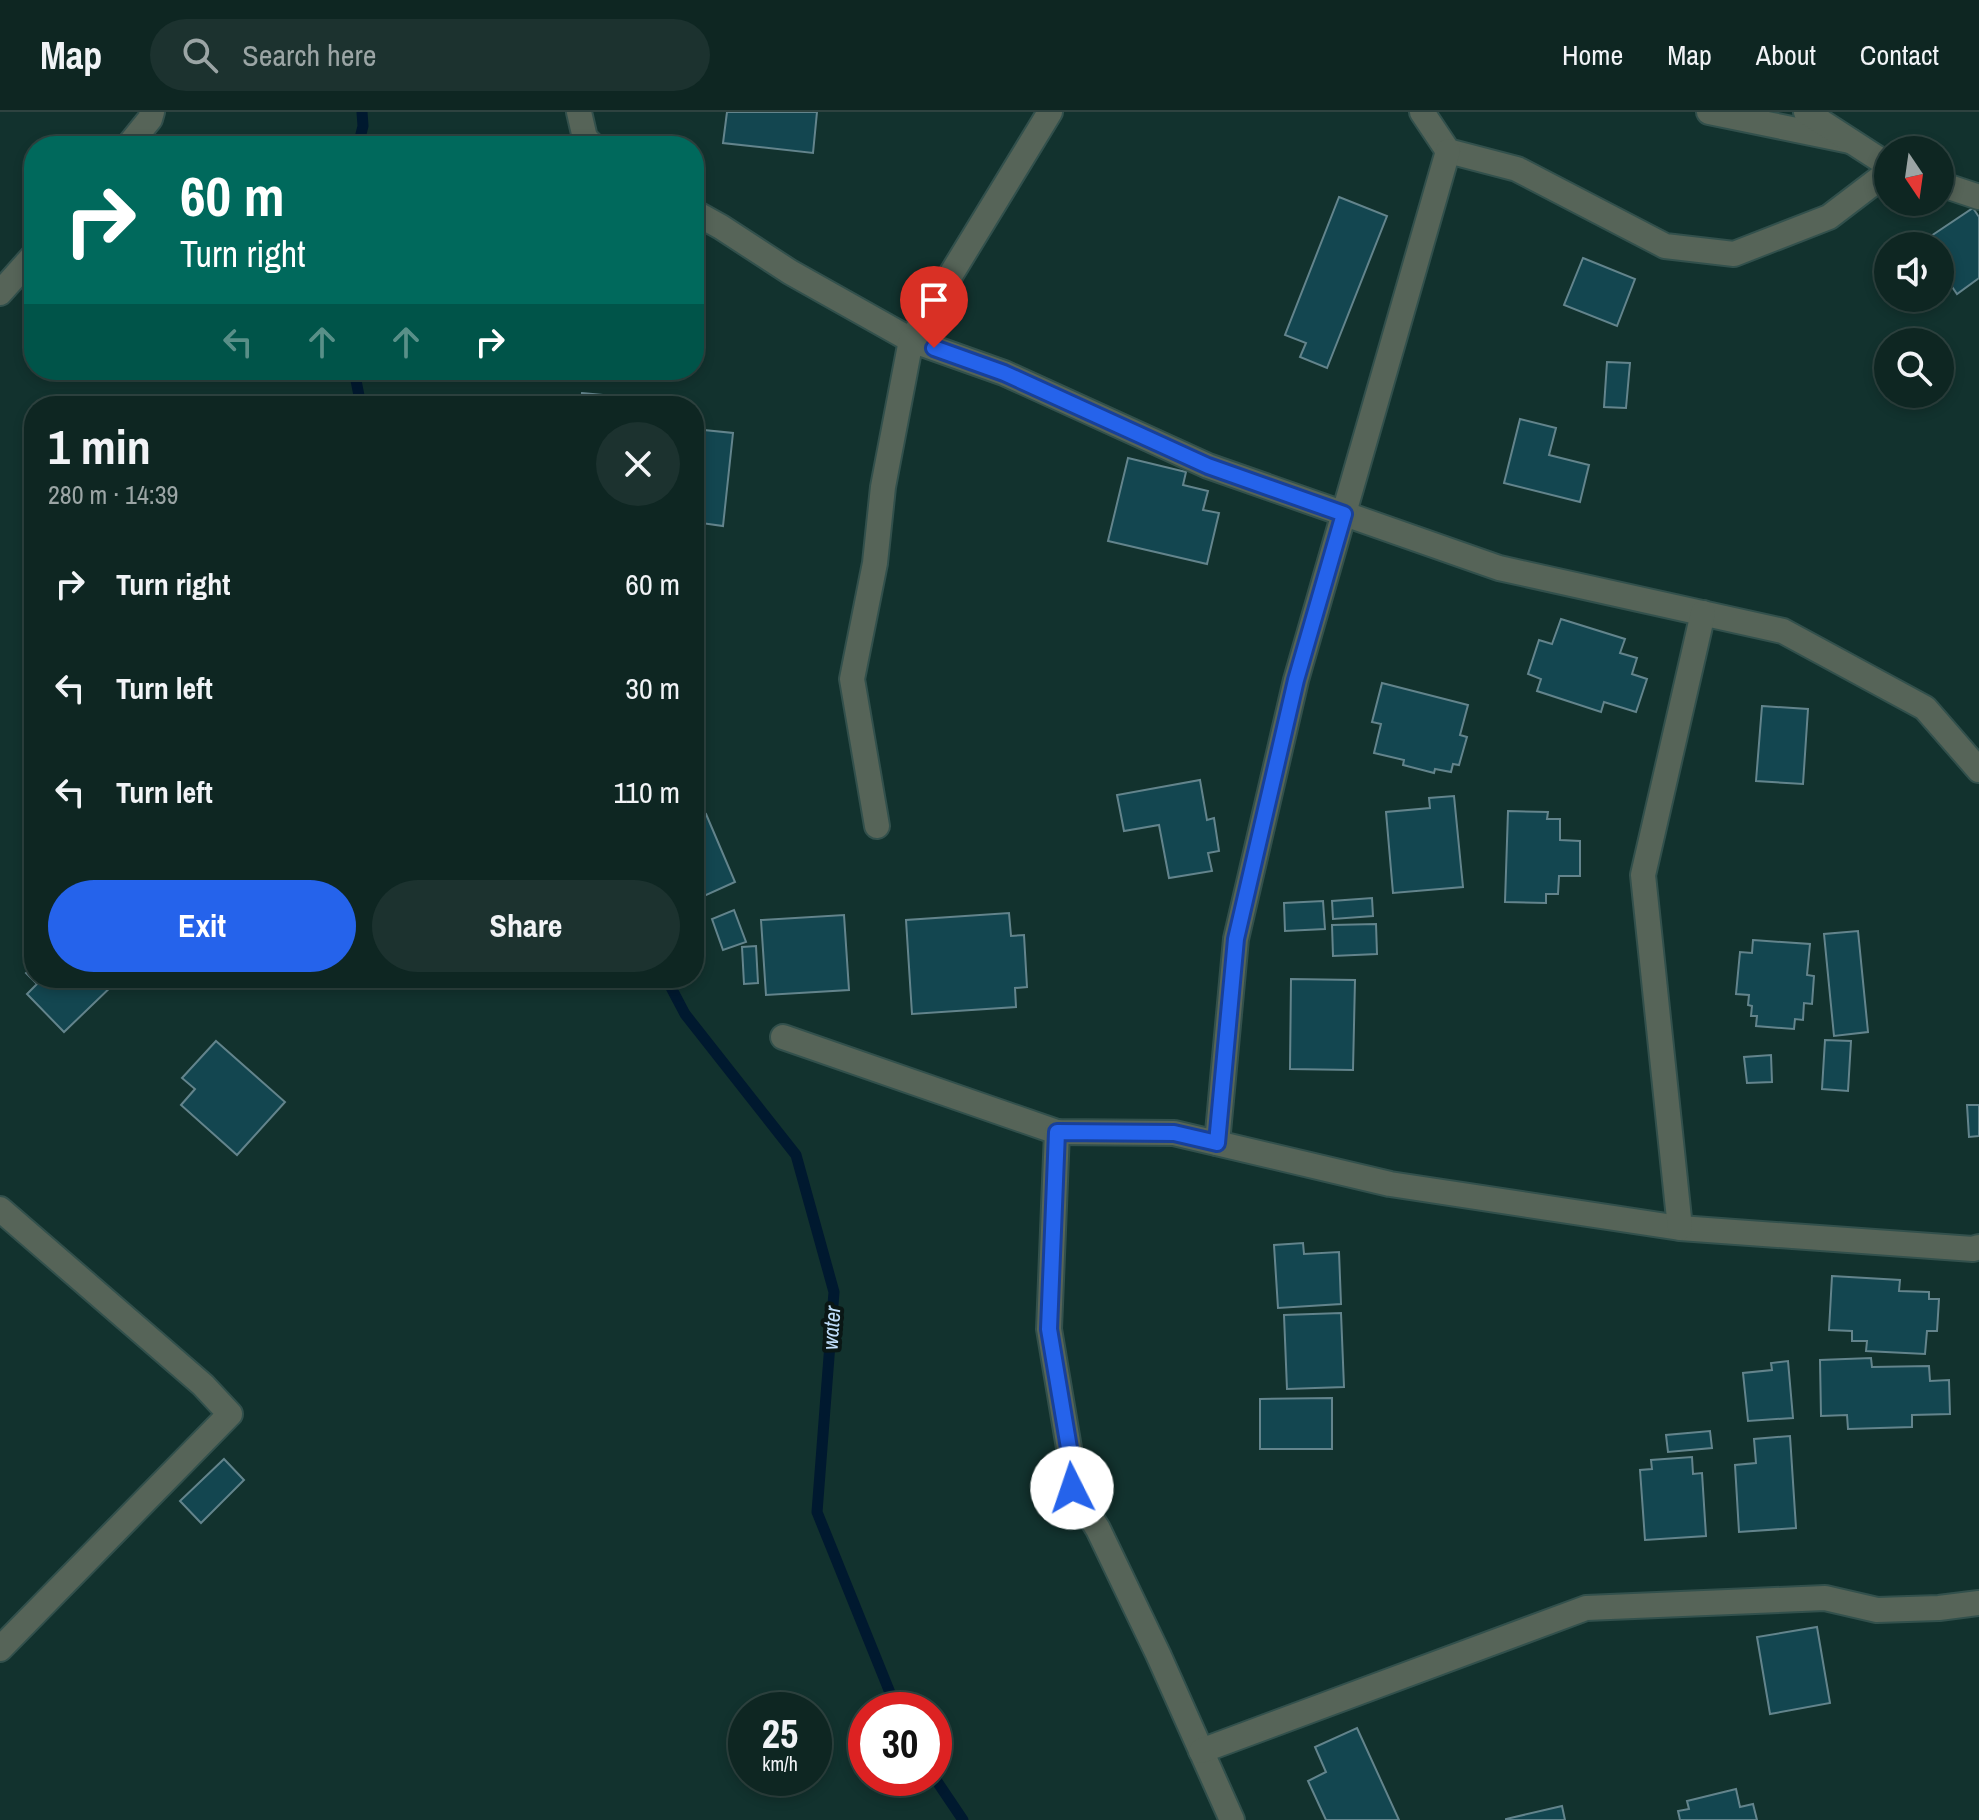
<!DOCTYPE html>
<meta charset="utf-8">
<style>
:root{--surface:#0e2622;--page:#1c322f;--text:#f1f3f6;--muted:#9ba5a5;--line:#2e4340;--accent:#2563eb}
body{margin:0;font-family:"Archivo Narrow",sans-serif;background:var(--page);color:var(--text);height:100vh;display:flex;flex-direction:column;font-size:30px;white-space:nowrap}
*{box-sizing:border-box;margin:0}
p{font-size:26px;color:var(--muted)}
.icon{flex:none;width:44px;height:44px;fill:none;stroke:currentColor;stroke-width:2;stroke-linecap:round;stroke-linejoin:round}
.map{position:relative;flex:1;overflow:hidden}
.details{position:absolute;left:24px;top:284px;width:680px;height:592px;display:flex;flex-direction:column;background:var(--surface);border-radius:32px;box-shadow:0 4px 12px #0003,0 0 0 2px var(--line)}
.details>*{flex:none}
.hud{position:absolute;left:24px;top:24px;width:680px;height:244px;border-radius:32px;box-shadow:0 4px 12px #0003,0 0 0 2px var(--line);background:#00695c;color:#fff;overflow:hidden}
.needle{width:52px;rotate:167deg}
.buttons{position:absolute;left:1874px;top:24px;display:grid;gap:16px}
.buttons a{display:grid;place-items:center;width:80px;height:80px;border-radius:50%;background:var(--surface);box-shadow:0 4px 12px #0003,0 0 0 2px var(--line);font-size:40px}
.speed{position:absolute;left:728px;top:1580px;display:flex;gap:16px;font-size:40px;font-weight:700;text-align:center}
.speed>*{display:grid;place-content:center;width:104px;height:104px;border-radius:50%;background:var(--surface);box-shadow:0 4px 12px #0003,0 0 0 2px var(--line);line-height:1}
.speed small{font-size:20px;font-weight:400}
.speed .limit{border:12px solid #d22;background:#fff;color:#111}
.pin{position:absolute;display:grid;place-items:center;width:68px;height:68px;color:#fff;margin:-82px -34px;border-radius:50% 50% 50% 0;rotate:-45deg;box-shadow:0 0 8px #0007}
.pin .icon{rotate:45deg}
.me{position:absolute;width:88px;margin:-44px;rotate:356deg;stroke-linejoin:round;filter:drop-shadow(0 0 6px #0008)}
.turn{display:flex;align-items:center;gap:28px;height:168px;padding:0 24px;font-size:36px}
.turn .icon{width:104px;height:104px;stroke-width:2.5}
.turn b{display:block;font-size:56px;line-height:68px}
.lanes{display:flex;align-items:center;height:76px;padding:0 24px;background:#0003;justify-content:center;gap:40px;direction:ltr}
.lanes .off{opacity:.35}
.round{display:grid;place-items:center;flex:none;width:84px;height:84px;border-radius:42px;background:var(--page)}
.headline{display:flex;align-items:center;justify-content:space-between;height:136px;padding:0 24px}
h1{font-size:48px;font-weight:700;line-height:60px}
.primary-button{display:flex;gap:16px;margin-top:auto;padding:16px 24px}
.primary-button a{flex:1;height:92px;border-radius:48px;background:var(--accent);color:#fff;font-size:32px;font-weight:700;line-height:92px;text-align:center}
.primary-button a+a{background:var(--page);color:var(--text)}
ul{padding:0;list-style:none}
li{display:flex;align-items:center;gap:24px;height:104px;padding:0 24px}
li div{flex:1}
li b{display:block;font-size:30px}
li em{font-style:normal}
header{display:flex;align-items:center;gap:48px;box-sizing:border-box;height:112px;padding:0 40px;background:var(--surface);border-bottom:2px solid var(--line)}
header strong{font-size:38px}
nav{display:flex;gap:44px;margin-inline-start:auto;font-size:28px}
.search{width:560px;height:72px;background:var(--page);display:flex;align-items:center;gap:20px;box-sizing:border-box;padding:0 28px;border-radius:44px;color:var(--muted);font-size:30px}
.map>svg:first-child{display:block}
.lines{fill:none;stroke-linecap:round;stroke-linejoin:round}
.stream{stroke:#00192f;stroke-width:11}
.building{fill:#134650;stroke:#63848c;stroke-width:2}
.minor-casing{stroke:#32504c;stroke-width:28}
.minor{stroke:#566458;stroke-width:24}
.route-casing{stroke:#184099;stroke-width:20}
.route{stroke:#2563eb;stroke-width:14}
.labels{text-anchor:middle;stroke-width:8;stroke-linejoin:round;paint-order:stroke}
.water-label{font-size:22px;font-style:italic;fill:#c0defb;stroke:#0a1715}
</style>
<header>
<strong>Map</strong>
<div class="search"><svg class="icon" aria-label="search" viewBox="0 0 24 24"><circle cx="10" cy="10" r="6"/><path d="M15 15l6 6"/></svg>Search here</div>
<nav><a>Home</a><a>Map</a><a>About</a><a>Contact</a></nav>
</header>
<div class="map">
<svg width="1979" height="1708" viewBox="0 0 1979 1708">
<rect width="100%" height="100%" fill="#12322e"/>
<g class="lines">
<g class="stream">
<polyline points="358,34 363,14 362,0"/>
<polyline points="354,258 361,294"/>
<polyline points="666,866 685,902 796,1043 834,1180 817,1400 897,1598"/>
<polyline points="934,1665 963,1708"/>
</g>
</g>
<g class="building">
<polygon points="727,0 817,0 813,41 723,31"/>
<polygon points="1339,85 1387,104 1327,256 1300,245 1306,231 1285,223"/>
<polygon points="1973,96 1979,105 1979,166 1957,182 1940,157 1940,134 1924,134 1922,130"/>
<polygon points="1583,146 1635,167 1617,214 1564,193"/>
<polygon points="1607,250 1630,251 1626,296 1604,295"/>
<polygon points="582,281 602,283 600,294 581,294"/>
<polygon points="1520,307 1556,316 1549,343 1589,353 1580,390 1504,371"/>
<polygon points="694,317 733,321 723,414 694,410"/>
<polygon points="1128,346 1186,360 1183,373 1208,379 1203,398 1219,401 1207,452 1108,429"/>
<polygon points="1561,507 1625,527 1620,541 1637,546 1632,562 1647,567 1636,600 1604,590 1601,600 1537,579 1541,567 1528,562 1539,528 1552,532"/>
<polygon points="1382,571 1468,593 1460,623 1467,625 1459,653 1453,652 1451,660 1435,657 1434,661 1403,653 1404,648 1374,641 1381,612 1372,610"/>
<polygon points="1762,594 1808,597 1803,672 1756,669"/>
<polygon points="1200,668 1207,708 1214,706 1219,739 1208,741 1212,759 1169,766 1159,713 1124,719 1117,683"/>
<polygon points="1454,684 1463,775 1393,781 1386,700 1430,696 1429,686"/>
<polygon points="1508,699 1548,700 1547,707 1560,707 1560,728 1580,729 1580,764 1559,764 1558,782 1546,782 1546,791 1505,790"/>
<polygon points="706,702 735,770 704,784 694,760 694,707"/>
<polygon points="1372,786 1373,804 1333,807 1332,789"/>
<polygon points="1323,789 1325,817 1285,819 1284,791"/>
<polygon points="734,798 746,830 723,838 712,807"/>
<polygon points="1009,801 1011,824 1024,823 1027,875 1015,876 1016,895 912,902 906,808"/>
<polygon points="844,803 849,878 766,883 761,808"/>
<polygon points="1376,812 1377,842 1333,844 1332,813"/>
<polygon points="1858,819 1868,920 1834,924 1824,822"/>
<polygon points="1753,828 1810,832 1807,863 1814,864 1812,892 1804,891 1803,908 1795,907 1794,917 1756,914 1757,904 1751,904 1752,894 1748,893 1749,883 1736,882 1740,840 1752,841"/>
<polygon points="756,834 758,871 744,872 742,835"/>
<polygon points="34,854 34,866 112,866 116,870 64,920 27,882 37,872 26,861"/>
<polygon points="1291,867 1355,868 1353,958 1290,957"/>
<polygon points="1825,928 1851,929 1848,979 1822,977"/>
<polygon points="216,929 285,990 237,1043 181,993 195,977 182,966"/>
<polygon points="1771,943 1772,970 1747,971 1744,945"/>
<polygon points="1967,993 1979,993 1979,1024 1969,1025"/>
<polygon points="1303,1131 1304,1142 1339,1140 1341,1192 1278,1196 1274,1133"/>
<polygon points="1832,1164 1900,1168 1899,1179 1929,1180 1929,1187 1939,1187 1937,1219 1927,1219 1925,1242 1866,1239 1867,1229 1852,1229 1852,1219 1829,1218"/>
<polygon points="1341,1201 1344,1275 1287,1277 1284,1203"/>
<polygon points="1871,1246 1872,1255 1929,1254 1930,1269 1949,1268 1950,1302 1912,1303 1912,1315 1848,1317 1847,1303 1821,1304 1820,1248"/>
<polygon points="1788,1249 1793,1306 1748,1309 1743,1261 1772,1258 1771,1251"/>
<polygon points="1332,1286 1332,1337 1260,1337 1260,1287"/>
<polygon points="1710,1319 1712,1336 1668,1340 1666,1323"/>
<polygon points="1790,1324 1796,1416 1739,1420 1735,1353 1756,1351 1754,1327"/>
<polygon points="1692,1345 1693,1362 1702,1361 1706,1424 1645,1428 1640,1358 1652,1357 1651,1348"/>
<polygon points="224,1347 244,1368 201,1411 180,1389"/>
<polygon points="1817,1515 1830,1591 1770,1602 1757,1525"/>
<polygon points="1357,1616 1399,1708 1326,1708 1308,1669 1326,1660 1315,1635"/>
<polygon points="1736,1677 1740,1695 1753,1692 1757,1708 1680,1708 1678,1699 1689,1697 1687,1689"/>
<polygon points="1562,1694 1565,1708 1506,1708 1506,1707"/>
</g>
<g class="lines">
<g class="minor-casing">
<g id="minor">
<polyline points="579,0 585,26 593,34"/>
<polyline points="1422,0 1448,39 1517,57 1665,134 1734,142 1829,105 1888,60"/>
<polyline points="1709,0 1850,29"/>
<polyline points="1806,0 1888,53"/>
<polyline points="128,34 150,7 152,0"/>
<polyline points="1940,72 1979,85"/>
<polyline points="694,100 721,115 790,160 911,228 1050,0"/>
<polyline points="0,181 34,143"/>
<polyline points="877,714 852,567 875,451 883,375 911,228 1004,261 1208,354 1499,456 1783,519 1925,596 1979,658"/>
<polyline points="783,925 1057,1020 1174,1021 1390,1072 1680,1116 1973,1137 1979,1135"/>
<polyline points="1057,1020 1049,1217 1070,1342 1072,1376 1098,1417 1158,1542 1232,1708"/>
<polyline points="1217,1031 1236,827 1296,568 1448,39"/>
<polyline points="0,1097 203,1273 230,1302 0,1537"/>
<polyline points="1680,1116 1643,763 1703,501"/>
<polyline points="1201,1639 1586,1496 1825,1486 1877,1498 1939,1496 1979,1491"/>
</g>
</g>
<use href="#minor" class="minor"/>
</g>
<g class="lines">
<g class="route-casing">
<polyline id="route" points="934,236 1004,261 1208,354 1344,402 1296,568 1236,827 1217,1031 1174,1021 1057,1020 1049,1217 1070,1342 1072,1376"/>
</g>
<use href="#route" class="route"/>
</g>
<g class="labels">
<g class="water-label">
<text transform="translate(831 1216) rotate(-86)" y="8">water</text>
</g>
</g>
</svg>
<div class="buttons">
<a><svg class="needle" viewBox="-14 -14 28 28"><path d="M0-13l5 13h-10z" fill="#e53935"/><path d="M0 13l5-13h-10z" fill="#9ba5a5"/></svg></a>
<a><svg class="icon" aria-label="sound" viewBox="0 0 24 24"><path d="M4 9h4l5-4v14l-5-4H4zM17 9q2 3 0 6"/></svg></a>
<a><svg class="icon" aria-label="search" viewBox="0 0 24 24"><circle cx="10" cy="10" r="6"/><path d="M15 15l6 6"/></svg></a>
</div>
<div class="speed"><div>25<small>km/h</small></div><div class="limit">30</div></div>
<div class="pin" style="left:934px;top:236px;background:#d93025"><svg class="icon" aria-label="arrive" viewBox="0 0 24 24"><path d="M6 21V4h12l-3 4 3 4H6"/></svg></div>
<svg class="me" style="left:1072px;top:1376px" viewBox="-20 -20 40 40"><circle r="19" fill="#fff"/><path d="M0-13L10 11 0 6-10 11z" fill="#2563eb"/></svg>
<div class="hud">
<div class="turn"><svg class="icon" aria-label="right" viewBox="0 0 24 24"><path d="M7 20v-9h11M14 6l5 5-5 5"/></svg><div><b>60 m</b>Turn right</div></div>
<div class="lanes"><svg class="icon off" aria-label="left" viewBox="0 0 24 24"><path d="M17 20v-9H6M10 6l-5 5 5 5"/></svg><svg class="icon off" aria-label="ahead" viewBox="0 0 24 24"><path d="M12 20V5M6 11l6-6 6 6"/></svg><svg class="icon off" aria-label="ahead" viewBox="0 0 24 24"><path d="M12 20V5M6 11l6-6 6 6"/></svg><svg class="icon" aria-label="right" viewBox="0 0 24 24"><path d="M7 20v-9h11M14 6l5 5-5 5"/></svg></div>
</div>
<section class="details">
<div class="headline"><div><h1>1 min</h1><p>280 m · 14:39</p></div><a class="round"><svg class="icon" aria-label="close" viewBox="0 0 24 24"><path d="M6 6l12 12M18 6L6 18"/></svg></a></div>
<ul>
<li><svg class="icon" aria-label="right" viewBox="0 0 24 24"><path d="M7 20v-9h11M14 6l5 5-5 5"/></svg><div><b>Turn right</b></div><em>60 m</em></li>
<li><svg class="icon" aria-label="left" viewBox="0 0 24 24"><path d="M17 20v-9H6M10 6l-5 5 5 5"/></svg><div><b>Turn left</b></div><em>30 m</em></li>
<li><svg class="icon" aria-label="left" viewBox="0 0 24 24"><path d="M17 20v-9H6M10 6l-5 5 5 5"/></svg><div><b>Turn left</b></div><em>110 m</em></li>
</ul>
<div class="primary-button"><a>Exit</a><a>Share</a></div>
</section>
</div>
